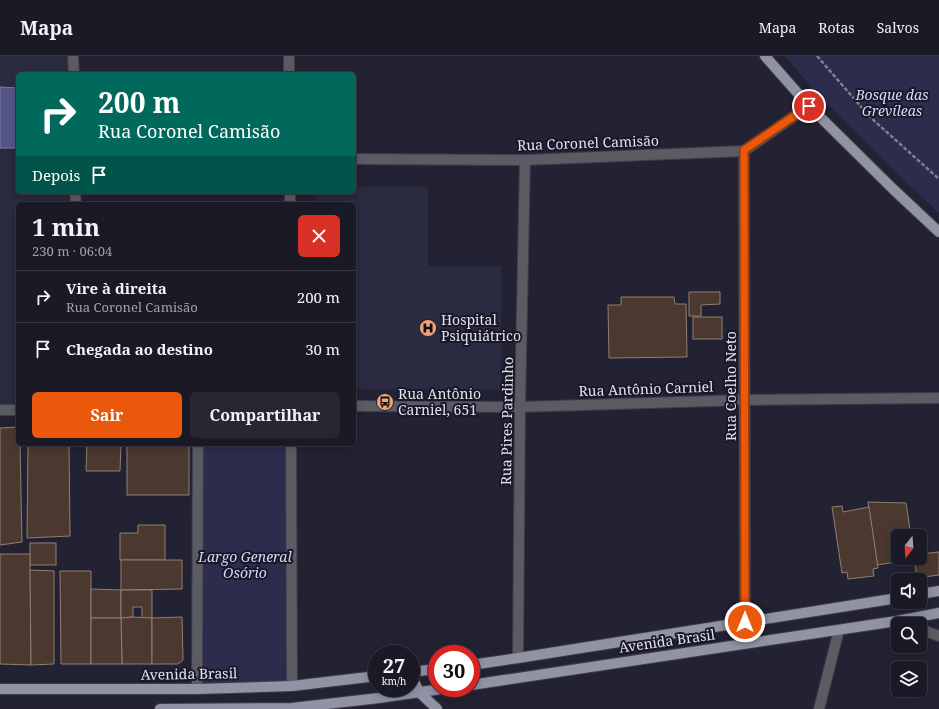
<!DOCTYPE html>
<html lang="pt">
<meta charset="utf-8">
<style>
:root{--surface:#1a1a26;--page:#272732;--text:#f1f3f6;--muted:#9fa1a7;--line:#383843;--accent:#ea580c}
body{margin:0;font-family:"Noto Serif",serif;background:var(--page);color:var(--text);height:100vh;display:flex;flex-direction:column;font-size:15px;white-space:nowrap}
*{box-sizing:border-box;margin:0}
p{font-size:13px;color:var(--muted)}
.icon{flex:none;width:22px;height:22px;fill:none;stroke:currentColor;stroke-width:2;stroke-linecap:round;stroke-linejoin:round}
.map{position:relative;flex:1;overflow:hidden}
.sheet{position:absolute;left:16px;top:146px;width:340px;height:244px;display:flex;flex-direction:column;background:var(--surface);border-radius:6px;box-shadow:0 2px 10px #0003,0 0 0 1px var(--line)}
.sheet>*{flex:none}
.guide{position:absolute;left:16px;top:16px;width:340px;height:122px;border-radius:6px;box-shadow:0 2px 10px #0003,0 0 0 1px var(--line);background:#00695c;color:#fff;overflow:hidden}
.needle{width:26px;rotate:197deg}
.buttons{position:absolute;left:891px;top:473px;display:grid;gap:8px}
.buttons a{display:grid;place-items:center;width:36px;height:36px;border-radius:6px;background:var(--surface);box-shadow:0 2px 10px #0003,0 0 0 1px var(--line);font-size:20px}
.speed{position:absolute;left:368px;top:589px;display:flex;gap:8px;font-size:20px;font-weight:700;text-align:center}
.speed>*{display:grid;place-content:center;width:52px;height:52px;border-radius:50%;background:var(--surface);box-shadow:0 2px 10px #0003,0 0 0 1px var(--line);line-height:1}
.speed small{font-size:10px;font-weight:400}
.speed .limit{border:6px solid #d22;background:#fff;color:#111}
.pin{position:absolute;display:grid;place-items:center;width:34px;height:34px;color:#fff;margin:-17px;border:2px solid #fff;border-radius:50%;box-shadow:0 1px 4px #0007}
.me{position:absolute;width:44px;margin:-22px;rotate:0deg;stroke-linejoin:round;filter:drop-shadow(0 0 3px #0008)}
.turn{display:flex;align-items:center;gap:14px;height:84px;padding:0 16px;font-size:18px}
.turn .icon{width:52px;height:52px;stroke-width:2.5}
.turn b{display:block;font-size:28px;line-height:34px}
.then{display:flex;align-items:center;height:38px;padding:0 16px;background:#0003;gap:8px;font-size:15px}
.round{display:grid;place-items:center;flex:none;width:42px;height:42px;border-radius:6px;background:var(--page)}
.headline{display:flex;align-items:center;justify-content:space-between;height:68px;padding:0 16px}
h1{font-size:24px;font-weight:700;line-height:30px}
.cta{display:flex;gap:8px;margin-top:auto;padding:8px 16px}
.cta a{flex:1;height:46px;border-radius:6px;background:var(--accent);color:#fff;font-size:16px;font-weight:700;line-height:46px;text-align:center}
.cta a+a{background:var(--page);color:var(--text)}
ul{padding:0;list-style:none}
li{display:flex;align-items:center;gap:12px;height:52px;padding:0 16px;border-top:1px solid var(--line)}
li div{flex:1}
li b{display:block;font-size:15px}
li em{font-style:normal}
header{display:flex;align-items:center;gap:24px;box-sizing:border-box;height:56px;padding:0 20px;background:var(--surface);border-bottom:1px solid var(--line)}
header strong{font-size:19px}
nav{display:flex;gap:22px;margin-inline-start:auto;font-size:14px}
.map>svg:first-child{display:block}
.built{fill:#2a2a40}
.green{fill:#2d2c4d}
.water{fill:#555587;stroke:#7f7fa6}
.building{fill:#4b392f;stroke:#927e72}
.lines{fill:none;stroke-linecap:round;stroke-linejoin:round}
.minor-casing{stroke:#3d3d4c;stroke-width:12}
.major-casing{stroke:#3d3d4c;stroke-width:12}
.path{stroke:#80808e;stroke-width:2.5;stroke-dasharray:4 2;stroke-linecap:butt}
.minor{stroke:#5b5b64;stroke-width:10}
.major{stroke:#9192a4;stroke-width:10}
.route-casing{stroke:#983908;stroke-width:10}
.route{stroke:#ea580c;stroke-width:7}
.labels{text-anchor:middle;stroke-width:4;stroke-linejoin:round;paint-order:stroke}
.park-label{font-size:14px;font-style:italic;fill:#d8d9fa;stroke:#181828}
.street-label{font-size:14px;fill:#e2e2ee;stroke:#181828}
.poi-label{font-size:14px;fill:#e2e2ee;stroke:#181828;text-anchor:start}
</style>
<header>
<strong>Mapa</strong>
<nav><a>Mapa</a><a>Rotas</a><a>Salvos</a></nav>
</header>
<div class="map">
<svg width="939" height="653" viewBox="0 0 939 653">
<rect width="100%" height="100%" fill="#222232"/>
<g class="built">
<polygon points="0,0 73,0 74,18 18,18 18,136 75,136 76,148 18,148 18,354 0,354"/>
<polygon points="354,131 428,131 428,210 501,210 501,334 354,333 354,148 315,148 315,136 354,136"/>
</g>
<g class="green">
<polygon points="785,0 939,0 939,157 905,125 819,40"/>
<polygon points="198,388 291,388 292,630 197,633"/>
</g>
<polygon class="water" points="0,31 18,32 18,92 0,92"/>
<g class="building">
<polygon points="689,236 720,236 720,248 701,249 701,260 689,260"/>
<polygon points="621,241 674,241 675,248 686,248 687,301 609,302 608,249 621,249"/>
<rect x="693" y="261" width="29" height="22"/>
<polygon points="18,371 18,388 20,388 22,486 0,489 0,372"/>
<polygon points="28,388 69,388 70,480 27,482"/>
<polygon points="87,388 121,388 120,415 86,415"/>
<rect x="127" y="388" width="62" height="51"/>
<polygon points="868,446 906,447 911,480 898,480 898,502 914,502 914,503 877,509"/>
<polygon points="842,450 843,456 869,451 878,512 873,513 874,520 848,523 847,516 842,517 832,451"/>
<polygon points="138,469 165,469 165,504 120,504 120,477 138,477"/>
<rect x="30" y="487" width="26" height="22"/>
<polygon points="939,496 939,519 917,522 914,502 920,502 920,498"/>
<polygon points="0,498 30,498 31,609 0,608"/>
<polygon points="121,504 182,504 182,533 121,534"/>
<polygon points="30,514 54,515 54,608 31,609"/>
<polygon points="60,515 91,515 91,608 61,608"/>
<polygon points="91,533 121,534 121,562 91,562"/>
<polygon points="121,534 152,534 152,562 142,562 142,551 133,551 133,561 121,562"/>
<polygon points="133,561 152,562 152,608 122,608 121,562"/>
<polygon points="182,561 183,604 178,608 152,608 152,562"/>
<polygon points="91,562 121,562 122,608 91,608"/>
</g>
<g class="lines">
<g class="minor-casing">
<g id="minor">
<polyline points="73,0 74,18"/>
<polyline points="289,0 289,18"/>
<polyline points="744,95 745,566"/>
<polyline points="354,103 525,104 744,95 809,50"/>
<polyline points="75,136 76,148"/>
<polyline points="290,136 290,148"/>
<polyline points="354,350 520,351 745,344 939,342"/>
<polyline points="0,354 18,354"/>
<polyline points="291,388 292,630"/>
<polyline points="920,573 939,580"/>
<polyline points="518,602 520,351 525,104"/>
<polyline points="197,633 198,388"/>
<polyline points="819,653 839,574"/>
</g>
</g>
<g class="major-casing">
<g id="major">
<polyline points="765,0 809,50 893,133 939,176"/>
<polyline points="920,538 939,535"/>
<polyline points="471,609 518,602 898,542"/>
<polyline points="411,616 437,613"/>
<polyline points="411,619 419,636 437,653"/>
<polyline points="471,629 897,565 939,557"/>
<polyline points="0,633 197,633 292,630 377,620"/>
<polyline points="160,653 292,652 379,642 448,632"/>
</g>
</g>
<polyline class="path" points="817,0 870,61 939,123"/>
<use href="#minor" class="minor"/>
<use href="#major" class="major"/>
</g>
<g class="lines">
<g class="route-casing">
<polyline id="route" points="745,566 744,94 809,50"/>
</g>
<use href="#route" class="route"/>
</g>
<defs>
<g id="hospital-disc" transform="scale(0.9)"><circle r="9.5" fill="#efa376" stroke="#181828"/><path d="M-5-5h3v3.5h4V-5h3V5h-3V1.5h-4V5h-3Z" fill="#111"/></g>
<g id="bus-disc" transform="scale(0.9)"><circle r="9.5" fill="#efa376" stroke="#181828"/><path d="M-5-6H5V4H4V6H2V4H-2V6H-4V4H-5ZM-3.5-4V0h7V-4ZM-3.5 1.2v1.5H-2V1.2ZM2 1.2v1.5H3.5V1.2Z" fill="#111"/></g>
</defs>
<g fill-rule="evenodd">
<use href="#hospital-disc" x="428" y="272"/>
<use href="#bus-disc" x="385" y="346"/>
</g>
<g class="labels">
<g class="park-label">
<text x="892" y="44">Bosque das<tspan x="892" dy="16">Grevíleas</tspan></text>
<text x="245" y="506">Largo General<tspan x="245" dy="16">Osório</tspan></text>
</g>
<g class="street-label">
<text transform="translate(588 87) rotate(-2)" y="5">Rua Coronel Camisão</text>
<text transform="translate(731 330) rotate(-90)" y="5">Rua Coelho Neto</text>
<text transform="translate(646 333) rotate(-2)" y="5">Rua Antônio Carniel</text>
<text transform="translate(507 365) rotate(-89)" y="5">Rua Pires Pardinho</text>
<text transform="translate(667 585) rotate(-8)" y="5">Avenida Brasil</text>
<text transform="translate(189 618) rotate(-1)" y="5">Avenida Brasil</text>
</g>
<g class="poi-label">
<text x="441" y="269">Hospital<tspan x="441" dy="16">Psiquiátrico</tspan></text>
<text x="398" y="343">Rua Antônio<tspan x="398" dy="16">Carniel, 651</tspan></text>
</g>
</g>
</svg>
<div class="buttons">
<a><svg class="needle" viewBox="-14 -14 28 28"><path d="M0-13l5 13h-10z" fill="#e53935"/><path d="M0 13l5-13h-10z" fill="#9fa1a7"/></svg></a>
<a><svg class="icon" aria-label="sound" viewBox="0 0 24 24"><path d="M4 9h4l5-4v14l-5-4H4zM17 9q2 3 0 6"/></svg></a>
<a><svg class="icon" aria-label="search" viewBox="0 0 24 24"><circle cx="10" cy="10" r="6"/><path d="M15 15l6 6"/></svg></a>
<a><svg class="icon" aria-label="layers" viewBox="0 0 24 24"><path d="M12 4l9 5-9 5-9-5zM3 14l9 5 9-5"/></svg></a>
</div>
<div class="speed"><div>27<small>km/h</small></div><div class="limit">30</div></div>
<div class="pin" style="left:809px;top:50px;background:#d93025"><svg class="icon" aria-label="arrive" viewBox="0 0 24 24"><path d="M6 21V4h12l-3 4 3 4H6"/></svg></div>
<svg class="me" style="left:745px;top:566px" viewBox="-20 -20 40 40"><circle r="17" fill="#ea580c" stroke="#fff" stroke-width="3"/><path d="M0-11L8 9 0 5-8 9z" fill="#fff"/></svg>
<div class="guide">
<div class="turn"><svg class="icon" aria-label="right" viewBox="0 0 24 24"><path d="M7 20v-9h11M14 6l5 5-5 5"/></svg><div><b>200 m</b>Rua Coronel Camisão</div></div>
<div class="then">Depois<svg class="icon" aria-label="arrive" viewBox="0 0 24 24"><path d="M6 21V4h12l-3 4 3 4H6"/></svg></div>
</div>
<section class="sheet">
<div class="headline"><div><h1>1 min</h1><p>230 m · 06:04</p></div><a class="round" style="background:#d93025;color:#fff"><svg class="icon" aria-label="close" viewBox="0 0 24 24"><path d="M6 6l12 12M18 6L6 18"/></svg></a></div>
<ul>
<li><svg class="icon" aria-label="right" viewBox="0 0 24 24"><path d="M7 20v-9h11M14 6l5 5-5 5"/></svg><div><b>Vire à direita</b><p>Rua Coronel Camisão</p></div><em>200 m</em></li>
<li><svg class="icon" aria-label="arrive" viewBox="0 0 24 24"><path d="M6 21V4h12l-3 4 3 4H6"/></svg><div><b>Chegada ao destino</b></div><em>30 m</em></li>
</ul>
<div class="cta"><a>Sair</a><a>Compartilhar</a></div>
</section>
</div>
